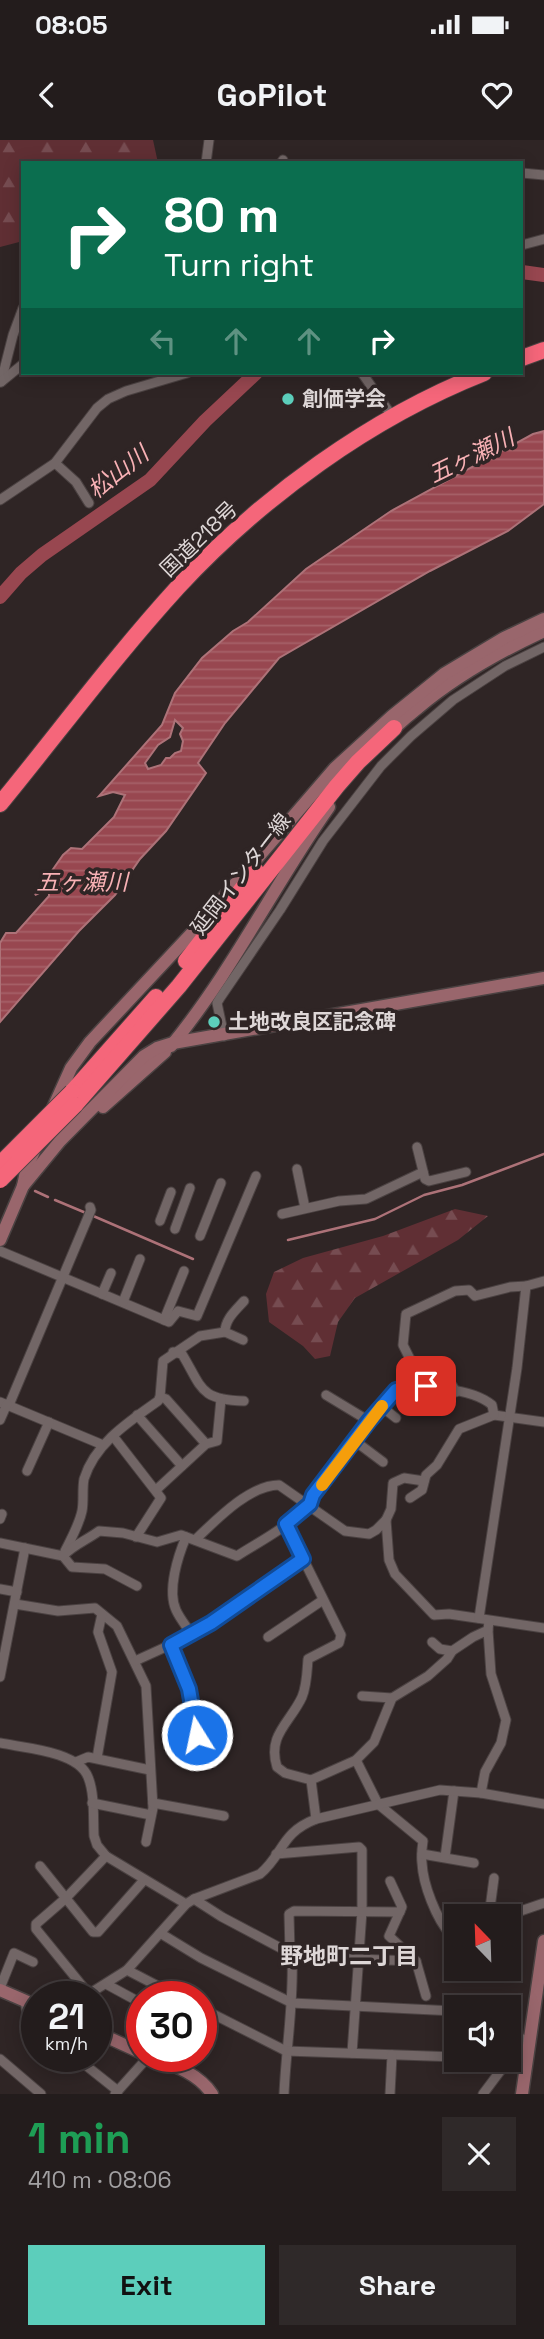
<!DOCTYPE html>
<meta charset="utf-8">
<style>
:root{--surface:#231c1c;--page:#2f2929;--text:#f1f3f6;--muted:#a3a1a3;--line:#403a3b;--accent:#5ccebb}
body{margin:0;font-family:"Space Grotesk","Noto Sans JP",sans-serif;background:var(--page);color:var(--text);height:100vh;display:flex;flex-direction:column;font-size:26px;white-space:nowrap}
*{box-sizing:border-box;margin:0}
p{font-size:23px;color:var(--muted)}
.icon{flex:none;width:38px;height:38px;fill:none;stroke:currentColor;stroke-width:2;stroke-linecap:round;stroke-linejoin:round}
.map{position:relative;height:1954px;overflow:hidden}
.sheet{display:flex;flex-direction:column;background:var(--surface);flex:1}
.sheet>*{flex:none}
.banner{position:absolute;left:21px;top:21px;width:502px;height:214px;border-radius:0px;box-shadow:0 4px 18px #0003,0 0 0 2px var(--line);background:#0b6e4f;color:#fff;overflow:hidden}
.needle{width:46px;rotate:337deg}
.fabs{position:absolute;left:444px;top:1764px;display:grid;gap:14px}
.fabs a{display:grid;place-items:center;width:77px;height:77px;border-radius:0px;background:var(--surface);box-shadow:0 4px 18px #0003,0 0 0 2px var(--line);font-size:35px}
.speed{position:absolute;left:21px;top:1841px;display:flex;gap:14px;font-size:35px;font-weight:700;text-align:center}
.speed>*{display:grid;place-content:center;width:91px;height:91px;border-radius:50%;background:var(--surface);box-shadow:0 4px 18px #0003,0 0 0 2px var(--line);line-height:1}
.speed small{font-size:18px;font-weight:400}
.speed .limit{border:10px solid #d22;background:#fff;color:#111}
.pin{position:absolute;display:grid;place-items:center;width:60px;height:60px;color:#fff;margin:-30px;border-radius:14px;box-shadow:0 4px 10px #0006}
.me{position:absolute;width:77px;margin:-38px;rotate:350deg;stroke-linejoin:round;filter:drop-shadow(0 0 5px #0008)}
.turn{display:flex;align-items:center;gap:24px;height:147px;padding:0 28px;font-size:32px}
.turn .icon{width:91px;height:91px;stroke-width:2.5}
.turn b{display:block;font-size:49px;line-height:60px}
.lanes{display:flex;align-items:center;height:66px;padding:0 28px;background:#0003;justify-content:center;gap:35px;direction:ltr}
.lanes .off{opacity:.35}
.round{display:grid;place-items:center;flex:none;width:74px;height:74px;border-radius:0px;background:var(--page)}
.overview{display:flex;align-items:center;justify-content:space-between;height:119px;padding:0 28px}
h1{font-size:42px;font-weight:600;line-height:52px;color:#1e9e55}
.primary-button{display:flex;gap:14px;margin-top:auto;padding:14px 28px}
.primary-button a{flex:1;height:80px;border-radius:0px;background:var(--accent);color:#111;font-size:28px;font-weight:600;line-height:80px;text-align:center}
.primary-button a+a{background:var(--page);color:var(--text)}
.status{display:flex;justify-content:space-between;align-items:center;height:49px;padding:0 35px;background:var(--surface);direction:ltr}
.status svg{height:19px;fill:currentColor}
header{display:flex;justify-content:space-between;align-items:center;height:91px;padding:0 28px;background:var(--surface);font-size:32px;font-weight:600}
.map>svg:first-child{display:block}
.forest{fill:url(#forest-firs)}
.water{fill:url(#water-rules);stroke:#ad7278;stroke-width:2;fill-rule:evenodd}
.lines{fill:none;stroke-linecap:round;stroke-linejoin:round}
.stream{stroke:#ad7278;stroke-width:2.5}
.river{stroke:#984750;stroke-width:14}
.street-casing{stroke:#4b4242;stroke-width:11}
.secondary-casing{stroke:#4b4242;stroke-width:15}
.highway-casing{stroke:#4b4242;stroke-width:18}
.street{stroke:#726666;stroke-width:9}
.secondary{stroke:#99666c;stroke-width:12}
.highway{stroke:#f5667a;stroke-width:16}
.highway-bridge-casing{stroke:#4b4242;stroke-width:18;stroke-linecap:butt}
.highway-bridge{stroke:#f5667a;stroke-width:16}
.route-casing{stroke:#114b97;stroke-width:18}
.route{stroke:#1a73e8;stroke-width:12}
.slow{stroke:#f59e0b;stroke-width:12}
.poi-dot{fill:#5ccebb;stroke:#2f2525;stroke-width:2.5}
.labels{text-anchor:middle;stroke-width:7;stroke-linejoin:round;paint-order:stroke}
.poi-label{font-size:21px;font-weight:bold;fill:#ded7d7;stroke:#2f2525;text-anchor:start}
.street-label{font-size:21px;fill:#ded7d7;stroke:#2f2525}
.water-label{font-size:23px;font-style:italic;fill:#f8b1b5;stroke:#2f2525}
.neighbourhood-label{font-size:23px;font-weight:bold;fill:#ded7d7;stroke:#2f2525}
</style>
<div class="status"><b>08:05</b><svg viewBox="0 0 49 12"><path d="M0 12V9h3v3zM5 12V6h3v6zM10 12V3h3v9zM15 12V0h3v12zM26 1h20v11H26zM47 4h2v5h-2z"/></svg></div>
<header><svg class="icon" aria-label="back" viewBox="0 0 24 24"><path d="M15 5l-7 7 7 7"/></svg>GoPilot<svg class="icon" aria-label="heart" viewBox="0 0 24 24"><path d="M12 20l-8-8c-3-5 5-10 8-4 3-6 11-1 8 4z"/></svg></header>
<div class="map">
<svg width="544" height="1954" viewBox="0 0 544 1954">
<defs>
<pattern id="forest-firs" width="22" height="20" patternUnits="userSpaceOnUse" patternTransform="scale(1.75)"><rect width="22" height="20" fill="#602f34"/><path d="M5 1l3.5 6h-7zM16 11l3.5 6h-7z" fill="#764c51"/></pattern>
<pattern id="water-rules" width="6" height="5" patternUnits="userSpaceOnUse" patternTransform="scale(1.75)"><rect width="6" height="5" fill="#984750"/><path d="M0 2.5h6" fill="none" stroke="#a66168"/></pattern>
</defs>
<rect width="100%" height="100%" fill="#2f2525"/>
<g class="forest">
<polygon points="0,0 153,0 158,23 23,23 23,101 0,107"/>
<polygon points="455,1069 488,1076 458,1100 355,1158 338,1182 330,1216 315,1219 303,1206 269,1182 266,1154 274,1132 303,1118 383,1096"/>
</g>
<path class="water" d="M544,291V364L508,391L430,431L279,518L225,583L198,623L206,633L166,691L140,719L115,755L79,791L0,882V803L6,793H16L49,756V748L35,755L63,715L71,708L82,709L114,677L125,655L113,652L99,656L162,585L175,553L202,518L233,491L248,482L306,429L391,371L533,294ZM175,580L183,588L180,594L183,601L181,611L175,613L170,618H166L161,625L148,629L145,623L158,605L170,597Z"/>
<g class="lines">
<g class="stream">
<polyline points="35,1051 48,1057"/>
<polyline points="55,1060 86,1073"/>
<polyline points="91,1075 193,1119"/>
<polyline points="288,1100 375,1079 424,1055 462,1045 544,1014"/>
</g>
<g class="river">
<polyline points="522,132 544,135"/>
<polyline points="0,457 21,433 42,415 150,340 205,281 256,233"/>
</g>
<g class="street-casing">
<g id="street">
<polyline points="206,23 209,0"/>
<polyline points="281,23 283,20"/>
<polyline points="522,33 544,35"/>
<polyline points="522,105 544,99"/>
<polyline points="362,233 392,276"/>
<polyline points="1,242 13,195 23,168"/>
<polyline points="1,242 23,224"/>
<polyline points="55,323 76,342 89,363"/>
<polyline points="0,360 55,323 97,268 108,259 126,251 187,233"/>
<polyline points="224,896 217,863 220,858 280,770 323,701 381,626 411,596 453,560 505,526 544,507"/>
<polyline points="417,1007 425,1039 429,1041 466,1032"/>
<polyline points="297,1029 305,1068"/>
<polyline points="282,1074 339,1061 366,1059 423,1032"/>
<polyline points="160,1081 171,1052"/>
<polyline points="175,1089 190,1048"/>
<polyline points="200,1096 221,1043"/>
<polyline points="0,1111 169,1182 178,1171 197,1176 256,1036"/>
<polyline points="102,1154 111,1133"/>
<polyline points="123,1162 140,1119"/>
<polyline points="164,1180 184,1131"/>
<path d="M243,1200L225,1192C225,1179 236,1170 244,1161"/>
<path d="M173,1212L182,1214C202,1247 199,1260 244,1261"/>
<polyline points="456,1252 452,1245 412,1223 403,1205 406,1174 455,1151 469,1150 475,1156 510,1147 526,1146"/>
<polyline points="326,1255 369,1281"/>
<polyline points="160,1257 166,1259 206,1304"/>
<polyline points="0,1262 103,1305"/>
<polyline points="9,1265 91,1070 90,1067"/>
<polyline points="382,1267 396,1278"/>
<polyline points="137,1275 182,1326"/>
<polyline points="0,1280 7,1264"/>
<polyline points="113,1296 161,1358 136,1397"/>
<polyline points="355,1301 383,1322"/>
<polyline points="27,1331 49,1282"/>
<polyline points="156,1350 206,1304 217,1301 221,1259"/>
<polyline points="410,1358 422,1350 426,1335 437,1325 459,1289 494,1275 544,1282"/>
<polyline points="0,1379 2,1374"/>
<polyline points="386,1380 391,1369 393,1343 404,1338 424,1341"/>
<path d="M286,1384L341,1495L339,1503L308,1519C307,1531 307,1545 302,1557C290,1583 267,1595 277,1627L285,1633L311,1640"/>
<path d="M186,1397C178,1416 167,1450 176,1470C180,1479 187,1487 192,1495"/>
<path d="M195,1400C215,1381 249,1345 279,1345L345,1391L369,1394L376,1390L386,1380L389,1420L395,1434L434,1475L449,1474L544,1488"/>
<polyline points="0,1403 63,1416 72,1427 105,1429 137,1446"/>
<path d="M65,1411C71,1399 79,1385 82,1371C84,1361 82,1349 84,1339C95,1303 130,1281 158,1261L160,1257L163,1221L200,1196L225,1192"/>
<path d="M63,1416C73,1405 87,1400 99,1391L123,1393L157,1402L181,1395L237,1416C258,1402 305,1379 313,1355L369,1281L396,1250C421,1244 472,1248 492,1265L494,1275"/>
<polyline points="0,1449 17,1452"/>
<polyline points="15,1464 58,1471 95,1468 117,1486 146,1546 153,1668 146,1702"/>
<polyline points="479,1478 517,1228 526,1146 544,1141"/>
<polyline points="268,1497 323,1460"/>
<polyline points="432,1502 440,1509 452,1511"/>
<polyline points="171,1505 189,1549 197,1595"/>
<polyline points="135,1521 192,1495 303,1419"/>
<polyline points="0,1537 25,1408"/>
<polyline points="362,1556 392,1558"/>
<path d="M0,1603C24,1608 78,1611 88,1637C95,1654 93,1678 94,1696L97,1705L106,1716"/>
<polyline points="97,1618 112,1532 98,1492 102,1474"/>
<path d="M356,1620L378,1664L423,1701C422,1708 421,1716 422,1723C423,1744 436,1779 451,1795L457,1794"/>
<polyline points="76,1622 88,1617 150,1630"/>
<polyline points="481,1653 485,1632 501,1603 506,1580 491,1534 488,1490"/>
<polyline points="92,1663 151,1675"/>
<polyline points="153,1663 224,1676"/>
<polyline points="316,1679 311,1640 356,1620 374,1602 392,1558 428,1536 447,1519 452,1511 473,1497 488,1490 489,1481"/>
<polyline points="276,1714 359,1707 362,1710 362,1771 352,1913"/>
<polyline points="422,1714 474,1723"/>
<polyline points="445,1717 454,1651"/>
<polyline points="40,1726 93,1792 98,1792 144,1740"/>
<polyline points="390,1741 402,1767 389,1796 416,1821 426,1856"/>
<path d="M194,1759L222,1777L290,1813L292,1817C294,1863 286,1908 284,1954"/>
<polyline points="489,1776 494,1738"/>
<polyline points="506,1776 544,1763"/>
<polyline points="160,1793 201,1818 292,1863 454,1871 453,1917"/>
<polyline points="290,1813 289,1774 294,1771 400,1772"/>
<polyline points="292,1817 416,1821"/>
<polyline points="127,1830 179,1857"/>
<polyline points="106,1844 141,1863"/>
<polyline points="0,1848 14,1813 33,1822"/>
<polyline points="88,1853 36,1789 36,1784 66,1758 106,1716 186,1764"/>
<path d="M84,1857L127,1830L186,1764L194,1759L260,1734C284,1714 280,1693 316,1679L440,1650L481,1653L544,1664"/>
<polyline points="25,1861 27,1874 37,1883"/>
<polyline points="201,1868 286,1911 457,1917"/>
<polyline points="509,1906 523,1899"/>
<polyline points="74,1916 118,1951"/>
<polyline points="0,1919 41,1954"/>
<polyline points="483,1920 485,1920"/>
<polyline points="115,1954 149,1916"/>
<polyline points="390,1954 392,1915"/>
<polyline points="483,1954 519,1906 522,1899"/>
</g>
</g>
<g class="secondary-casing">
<g id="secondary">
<path d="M390,594C397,584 408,576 418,568C456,536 499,512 544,491"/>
<path d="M171,906C232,832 274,745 329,667"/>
<polyline points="103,967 165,912"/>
<polyline points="53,968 71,928 90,902 204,780 335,628 392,576 444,534 504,498 544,479"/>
<polyline points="23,1046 27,1027 36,1007"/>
<polyline points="0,1100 23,1046 60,1001 144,916 157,908 173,903 544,838"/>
<polyline points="0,1850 37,1866"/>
<polyline points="96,1892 142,1913"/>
<path d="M149,1916C173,1925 198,1933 212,1954"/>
<polyline points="522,1954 544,1801"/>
</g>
</g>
<g class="highway-casing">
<g id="highway">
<polyline points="522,218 544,210"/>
<path d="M0,664C59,592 115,516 178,447C262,357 370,278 484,233"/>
<polyline points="186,821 256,731"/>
<polyline points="72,952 156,857"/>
<polyline points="75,965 179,846 337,646 358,622 394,588"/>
</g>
</g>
<use href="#street" class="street"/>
<use href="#secondary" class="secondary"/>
<use href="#highway" class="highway"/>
<g class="highway-bridge-casing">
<g id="highway-bridge">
<polyline points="0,1024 72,952"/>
<polyline points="0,1040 75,965"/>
</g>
</g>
<use href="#highway-bridge" class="highway-bridge"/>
</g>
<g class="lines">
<g class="route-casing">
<polyline id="route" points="197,1595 189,1549 171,1505 211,1483 303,1419 286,1384 310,1364 313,1355 369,1281 396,1250 426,1246"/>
</g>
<use href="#route" class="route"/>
<polyline class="slow" points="322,1345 382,1266"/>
</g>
<g class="poi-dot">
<circle cx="288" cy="259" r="7"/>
<circle cx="214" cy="882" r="7"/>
</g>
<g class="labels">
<g class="poi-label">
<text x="302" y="266">創価学会</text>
<text x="228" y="889">土地改良区記念碑</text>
</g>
<g class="street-label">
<text transform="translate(199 399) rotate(-44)" y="7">国道218号</text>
<text transform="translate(241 734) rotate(-52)" y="7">延岡インター線</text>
</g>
<g class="water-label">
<text transform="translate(471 316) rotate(-26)" y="8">五ヶ瀬川</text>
<text transform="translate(118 332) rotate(-38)" y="8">松山川</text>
<text x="82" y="750">五ヶ瀬川</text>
</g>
<g class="neighbourhood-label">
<text x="349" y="1824">野地町二丁目</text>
</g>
</g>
</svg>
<div class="fabs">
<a><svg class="needle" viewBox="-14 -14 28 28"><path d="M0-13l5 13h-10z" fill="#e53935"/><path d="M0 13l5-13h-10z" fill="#a3a1a3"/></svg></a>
<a><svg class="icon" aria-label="sound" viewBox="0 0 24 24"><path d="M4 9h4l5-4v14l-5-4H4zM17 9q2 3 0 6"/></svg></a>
</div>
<div class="speed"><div>21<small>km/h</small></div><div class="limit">30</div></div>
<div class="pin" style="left:426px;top:1246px;background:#d93025"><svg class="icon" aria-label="arrive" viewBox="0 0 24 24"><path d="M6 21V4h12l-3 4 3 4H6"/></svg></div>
<svg class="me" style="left:197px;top:1595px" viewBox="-20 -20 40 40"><circle r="17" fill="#1a73e8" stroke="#fff" stroke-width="3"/><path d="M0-11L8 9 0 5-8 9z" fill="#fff"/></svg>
<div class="banner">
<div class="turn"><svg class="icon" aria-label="right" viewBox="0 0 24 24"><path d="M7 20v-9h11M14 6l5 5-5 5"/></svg><div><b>80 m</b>Turn right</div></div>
<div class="lanes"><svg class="icon off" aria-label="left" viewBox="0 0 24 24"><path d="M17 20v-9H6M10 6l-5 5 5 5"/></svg><svg class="icon off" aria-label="ahead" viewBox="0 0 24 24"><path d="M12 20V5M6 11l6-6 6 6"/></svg><svg class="icon off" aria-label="ahead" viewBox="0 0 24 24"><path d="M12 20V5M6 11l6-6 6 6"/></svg><svg class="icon" aria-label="right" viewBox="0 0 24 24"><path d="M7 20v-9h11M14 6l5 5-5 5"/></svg></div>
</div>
</div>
<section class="sheet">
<div class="overview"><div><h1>1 min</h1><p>410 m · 08:06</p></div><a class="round"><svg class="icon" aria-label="close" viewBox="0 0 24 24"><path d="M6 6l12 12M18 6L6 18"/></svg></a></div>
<div class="primary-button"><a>Exit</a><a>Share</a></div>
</section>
